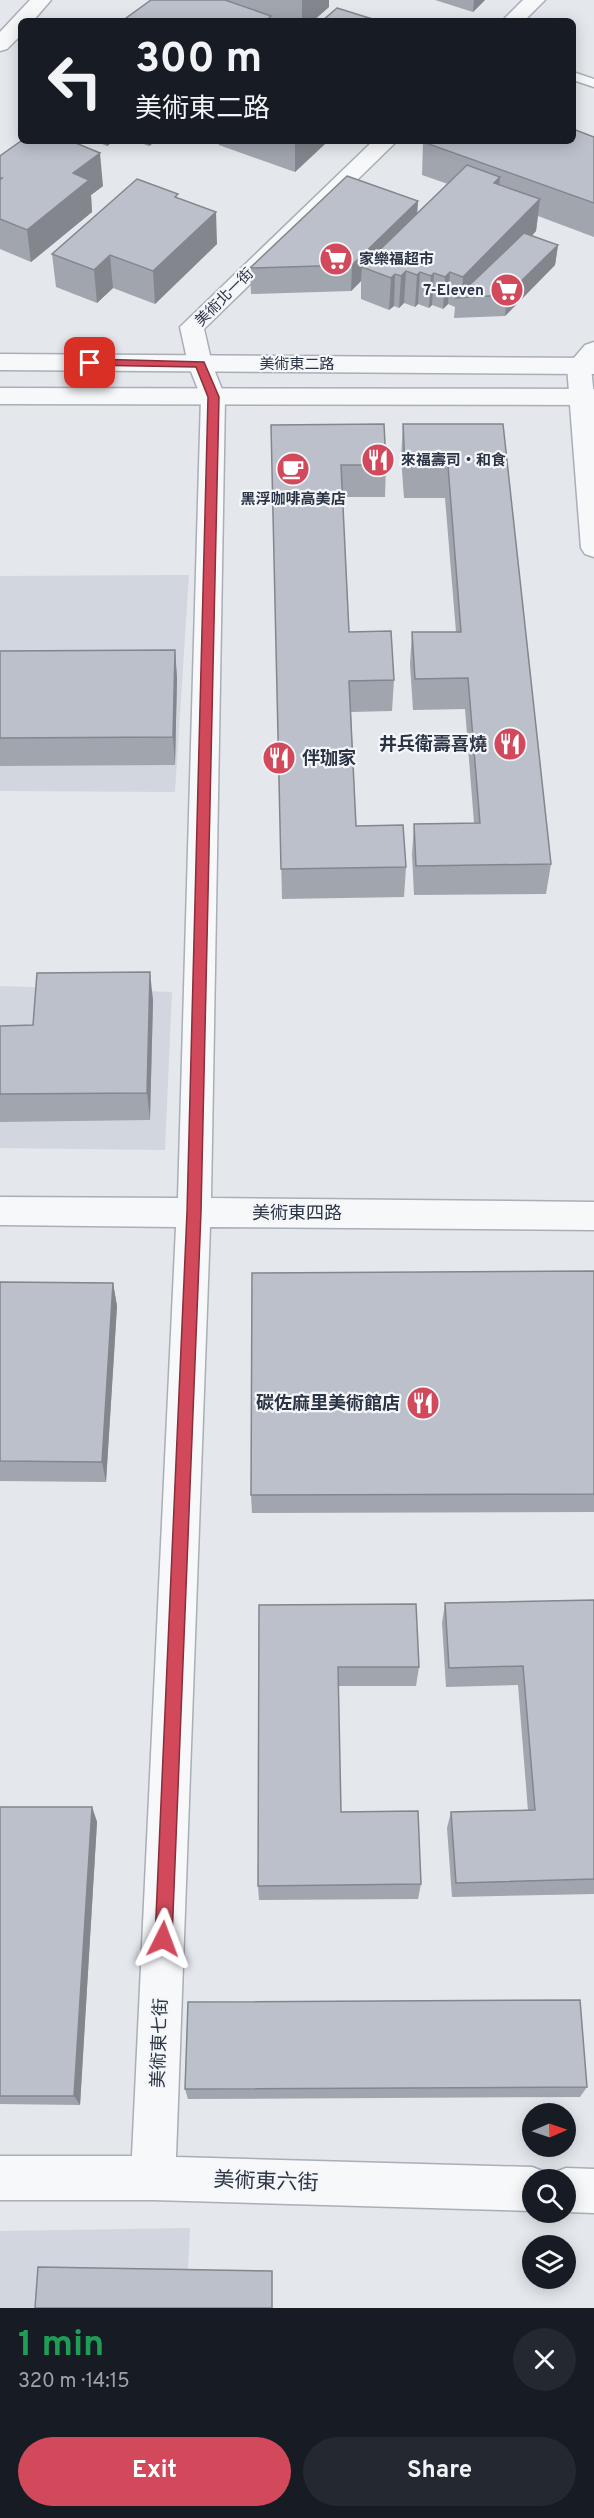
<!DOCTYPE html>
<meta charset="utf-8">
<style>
:root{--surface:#171b24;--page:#242831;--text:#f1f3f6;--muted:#9ea1a6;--accent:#d1495b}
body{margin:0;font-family:Overpass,"Noto Sans TC",sans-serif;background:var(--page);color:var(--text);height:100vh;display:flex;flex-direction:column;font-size:22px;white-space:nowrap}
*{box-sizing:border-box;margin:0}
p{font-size:20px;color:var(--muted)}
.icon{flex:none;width:33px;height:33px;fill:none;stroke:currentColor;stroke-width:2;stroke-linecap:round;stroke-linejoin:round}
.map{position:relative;height:2308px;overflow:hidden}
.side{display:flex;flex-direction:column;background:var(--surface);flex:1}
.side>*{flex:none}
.guide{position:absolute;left:18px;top:18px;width:558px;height:126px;border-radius:9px;box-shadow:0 3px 15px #0003;background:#171b24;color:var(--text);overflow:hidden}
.needle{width:39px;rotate:88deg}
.fabs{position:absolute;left:522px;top:2103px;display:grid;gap:12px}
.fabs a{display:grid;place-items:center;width:54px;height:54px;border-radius:50%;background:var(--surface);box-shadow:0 3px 15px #0003;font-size:30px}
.pin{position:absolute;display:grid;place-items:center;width:51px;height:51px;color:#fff;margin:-26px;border-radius:12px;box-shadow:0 3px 9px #0006}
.me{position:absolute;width:66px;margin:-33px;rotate:3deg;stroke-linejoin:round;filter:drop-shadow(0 0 4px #0008)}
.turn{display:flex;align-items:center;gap:21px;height:126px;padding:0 18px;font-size:27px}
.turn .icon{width:78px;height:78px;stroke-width:2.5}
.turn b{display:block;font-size:42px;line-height:51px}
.round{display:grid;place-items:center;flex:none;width:63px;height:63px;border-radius:32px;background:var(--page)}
.summary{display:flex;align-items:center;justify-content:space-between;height:102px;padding:0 18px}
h1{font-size:36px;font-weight:700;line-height:45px;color:#1e9e55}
.cta{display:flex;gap:12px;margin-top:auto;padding:12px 18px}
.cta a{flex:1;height:69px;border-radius:36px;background:var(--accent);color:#fff;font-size:24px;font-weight:700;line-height:69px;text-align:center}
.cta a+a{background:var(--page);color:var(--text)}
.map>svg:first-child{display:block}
.built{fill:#d2d6de}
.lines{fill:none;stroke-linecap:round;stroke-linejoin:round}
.service-casing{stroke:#a9aeb7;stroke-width:3}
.minor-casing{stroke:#a9aeb7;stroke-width:3}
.tertiary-casing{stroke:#a9aeb7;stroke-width:3}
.service{fill:#f7f8fa;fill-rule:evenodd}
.minor{fill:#f7f8fa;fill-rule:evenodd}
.tertiary{fill:#f7f8fa;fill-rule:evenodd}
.wall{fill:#a1a5ae}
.shaded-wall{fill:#83868d}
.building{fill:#bbc0ca;stroke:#83868d;stroke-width:1.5}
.route{fill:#d1495b;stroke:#882f3b;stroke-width:1.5}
.labels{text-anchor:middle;stroke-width:4.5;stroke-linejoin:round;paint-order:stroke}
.far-poi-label{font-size:15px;font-weight:bold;fill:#2b3445;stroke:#f4f6f9;text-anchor:start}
.far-street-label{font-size:15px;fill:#2b3445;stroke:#f4f6f9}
.poi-label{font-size:18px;font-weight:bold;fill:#2b3445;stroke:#f4f6f9;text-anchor:end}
.street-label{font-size:18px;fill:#2b3445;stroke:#f4f6f9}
.near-street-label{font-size:21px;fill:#2b3445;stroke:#f4f6f9}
</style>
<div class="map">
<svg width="594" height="2308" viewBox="0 0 594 2308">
<rect width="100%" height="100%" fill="#e4e7ec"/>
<g class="built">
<polygon points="189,575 175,792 0,791 0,576"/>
<polygon points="0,986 172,992 165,1150 0,1148"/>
<polygon points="190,2228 186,2308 0,2308 0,2231"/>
</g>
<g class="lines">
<g class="service-casing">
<polygon id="service" points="573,72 594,79 594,87 573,80"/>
</g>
<g class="minor-casing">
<g id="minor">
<polygon points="523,0 545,0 524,21 502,21"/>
<polygon points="373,141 397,141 204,329 212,364 225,397 211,1198 594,1202 594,1230 210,1227 176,2157 532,2167 548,2173 549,2177 550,2174 566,2168 594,2169 594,2213 566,2212 566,2180 532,2180 532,2211 153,2200 0,2200 0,2156 132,2156 176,1227 0,1225 0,1197 178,1198 201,397 188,364 180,327"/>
<polygon points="594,342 594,365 591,367 594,397 594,557 585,554 581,548 567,366 585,345"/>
</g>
</g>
<g class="tertiary-casing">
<g id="tertiary">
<polygon points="30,0 51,0 33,21 21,21 21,35 7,49 0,51 0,32"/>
<polygon points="0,354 594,358 594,374 0,370"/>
<polygon points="0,388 594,389 594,405 0,404"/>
</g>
</g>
<use href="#service" class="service"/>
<use href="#minor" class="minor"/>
<use href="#tertiary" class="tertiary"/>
</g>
<g class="wall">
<polygon points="151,0 329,0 329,7 313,21 271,21"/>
<polygon points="435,0 485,0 473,12"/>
<polygon points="594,137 594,237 538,216 536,231 532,236 558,245 555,265 505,316 454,318 455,307 448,304 443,309 432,305 429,308 418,304 415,307 404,303 399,308 394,306 389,310 361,299 361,281 351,291 251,294 250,268 418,201 417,213 448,184 422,175 423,142"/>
<polygon points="94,141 114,141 107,146"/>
<polygon points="136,141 156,141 149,146"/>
<polygon points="218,141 326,141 326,143 295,172 219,145"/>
<polygon points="0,156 103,186 91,195 92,212 31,262 0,249"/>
<polygon points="179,198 217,244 155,304 113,288 97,303 56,287 52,254"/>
<polygon points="403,424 503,424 551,864 546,894 414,895 412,854 414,824 474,823 465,709 413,710 410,664 412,632 456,632 445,498 404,498 401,457"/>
<polygon points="272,457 386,465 385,497 342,497 349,632 394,680 392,711 351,712 356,826 406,867 404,897 282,899"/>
<polygon points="175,650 177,678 175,765 0,766 0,651"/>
<polygon points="153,1000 150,1120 0,1122 0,1026 33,1025"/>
<polygon points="594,1271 594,1512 252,1513 251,1495"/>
<polygon points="0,1282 113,1283 117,1306 106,1482 0,1481"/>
<polygon points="594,1600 594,1894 452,1897 447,1828 451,1812 528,1811 518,1685 446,1687 442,1623 445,1603"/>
<polygon points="259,1605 419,1667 416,1686 338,1686 341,1812 421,1884 418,1899 259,1900 258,1886"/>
<polygon points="0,1807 92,1807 97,1822 80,2105 0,2104"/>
<polygon points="587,2087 580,2097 188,2099 185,2089"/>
</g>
<g class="shaded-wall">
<polygon points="302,0 329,0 329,7 313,21 302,21"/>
<polygon points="474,0 485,0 473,12"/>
<polygon points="106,141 114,141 107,146"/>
<polygon points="149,141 156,141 149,146"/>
<polygon points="295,141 326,141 326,143 295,172"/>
<polygon points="100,153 103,186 91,195 92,212 31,262 27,230 73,173"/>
<polygon points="500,177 497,209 494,183"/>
<polygon points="540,199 536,231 472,297 462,298 463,277"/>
<polygon points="418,201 416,227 362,267 361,281 351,291 352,265"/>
<polygon points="216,212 217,244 155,304 153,271"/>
<polygon points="558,245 555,265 505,316 507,295"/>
<polygon points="110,255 113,288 97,303 94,270"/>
<polygon points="406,271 404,303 399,308 401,276"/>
<polygon points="420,272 418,304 415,307 417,275"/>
<polygon points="450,272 448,304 443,309 445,277"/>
<polygon points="434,273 432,305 429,308 431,276"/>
<polygon points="395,274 394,306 389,310 391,278"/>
<polygon points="175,650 177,678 175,765 173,737"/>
<polygon points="150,972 153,1000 150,1120 147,1093"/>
<polygon points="113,1283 117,1306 106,1482 102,1462"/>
<polygon points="92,1807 97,1822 80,2105 74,2096"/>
</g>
<g class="building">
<polygon points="151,0 225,0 271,16 265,21 122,21"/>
<polygon points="337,8 379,21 322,21"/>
<polygon points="573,129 594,137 594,203 423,142 425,141 573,141"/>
<polygon points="21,141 71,141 100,153 73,173 89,180 27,230 0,219 0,180 2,178 0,178 0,156"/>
<polygon points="467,165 500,177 494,183 540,199 463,277 450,272 445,277 434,273 431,276 420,272 417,275 406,271 401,276 395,274 391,278 362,267"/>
<polygon points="347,176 418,201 352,265 250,268"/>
<polygon points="137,179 178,194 175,197 216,212 153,271 110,255 94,270 52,254"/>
<polygon points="524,233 558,245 507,295 456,298"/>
<polygon points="384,424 386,465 341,465 349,632 391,631 394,680 349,681 356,826 403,825 406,867 281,869 271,425"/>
<polygon points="403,424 503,424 551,864 416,866 414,824 480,823 468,678 415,679 412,632 461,632 448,466 405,467"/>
<polygon points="175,650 173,737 0,738 0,651"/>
<polygon points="150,972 147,1093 0,1094 0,1026 33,1025 37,973"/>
<polygon points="594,1271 594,1494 251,1495 252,1273"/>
<polygon points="0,1282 113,1283 102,1462 0,1461"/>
<polygon points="594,1600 594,1879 456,1883 451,1812 535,1810 523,1666 449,1668 445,1603"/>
<polygon points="416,1604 419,1667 338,1667 341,1812 418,1811 421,1884 258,1886 259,1605"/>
<polygon points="0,1807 92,1807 74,2096 0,2096"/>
<polygon points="580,2000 587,2087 185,2089 188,2002"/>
<polygon points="38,2267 272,2271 272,2308 35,2308"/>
</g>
<polygon class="route" points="90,359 204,362 219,397 201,1212 172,1939 169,1945 163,1947 157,1945 155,1939 187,1212 208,397 196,367 86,365 86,360"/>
<defs>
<g id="supermarket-disc" transform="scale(1.725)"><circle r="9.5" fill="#d1495b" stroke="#f4f6f9"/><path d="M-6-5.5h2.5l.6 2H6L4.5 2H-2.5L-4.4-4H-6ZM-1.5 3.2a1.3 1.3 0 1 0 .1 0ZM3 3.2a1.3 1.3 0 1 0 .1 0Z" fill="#fff"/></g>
<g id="restaurant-disc" transform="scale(1.725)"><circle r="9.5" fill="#d1495b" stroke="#f4f6f9"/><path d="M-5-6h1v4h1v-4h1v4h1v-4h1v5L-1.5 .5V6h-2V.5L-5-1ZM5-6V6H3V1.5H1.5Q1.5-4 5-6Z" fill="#fff"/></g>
<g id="cafe-disc" transform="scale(1.725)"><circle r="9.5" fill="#d1495b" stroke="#f4f6f9"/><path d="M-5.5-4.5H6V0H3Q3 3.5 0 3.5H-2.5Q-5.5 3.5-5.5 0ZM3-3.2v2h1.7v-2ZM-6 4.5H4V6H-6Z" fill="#fff"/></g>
</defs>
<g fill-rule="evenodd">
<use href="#supermarket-disc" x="336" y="259"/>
<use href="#supermarket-disc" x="507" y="290"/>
<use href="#restaurant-disc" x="378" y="460"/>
<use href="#cafe-disc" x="293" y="469"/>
<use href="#restaurant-disc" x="510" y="744"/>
<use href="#restaurant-disc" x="279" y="758"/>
<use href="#restaurant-disc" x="423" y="1403"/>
</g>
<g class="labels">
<g class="far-poi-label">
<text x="359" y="264">家樂福超市</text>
<text x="484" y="295" text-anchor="end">7-Eleven</text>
<text x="401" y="465">來福壽司‧和食</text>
<text x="293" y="504" text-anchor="middle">黑浮咖啡高美店</text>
</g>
<g class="far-street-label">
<text transform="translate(224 297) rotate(-45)" y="5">美術北一街</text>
<text x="297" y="369">美術東二路</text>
</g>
<g class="poi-label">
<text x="487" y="750">井兵衛壽喜燒</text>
<text x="302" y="764" text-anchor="start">伴珈家</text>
<text x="400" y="1409">碳佐麻里美術館店</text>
</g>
<g class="street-label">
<text x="297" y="1219">美術東四路</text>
<text transform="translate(159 2043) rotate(-88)" y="6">美術東七街</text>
</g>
<g class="near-street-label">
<text transform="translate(266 2181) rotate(2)" y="7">美術東六街</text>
</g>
</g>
</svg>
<div class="fabs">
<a><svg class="needle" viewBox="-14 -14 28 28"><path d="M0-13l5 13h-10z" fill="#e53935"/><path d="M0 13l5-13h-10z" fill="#9ea1a6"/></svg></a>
<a><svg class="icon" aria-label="search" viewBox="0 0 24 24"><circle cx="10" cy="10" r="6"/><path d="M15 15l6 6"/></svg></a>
<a><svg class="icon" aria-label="layers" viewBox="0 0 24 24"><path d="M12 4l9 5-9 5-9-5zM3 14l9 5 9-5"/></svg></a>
</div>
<div class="pin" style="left:90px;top:363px;background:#d93025"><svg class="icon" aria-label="arrive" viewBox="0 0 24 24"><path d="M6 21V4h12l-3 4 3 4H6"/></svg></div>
<svg class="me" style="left:163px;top:1939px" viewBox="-20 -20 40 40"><path d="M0-17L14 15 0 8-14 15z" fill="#d1495b" stroke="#fff" stroke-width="4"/></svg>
<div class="guide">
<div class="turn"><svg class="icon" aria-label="left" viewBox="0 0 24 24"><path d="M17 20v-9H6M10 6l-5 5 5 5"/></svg><div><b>300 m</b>美術東二路</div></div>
</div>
</div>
<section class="side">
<div class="summary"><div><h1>1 min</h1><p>320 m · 14:15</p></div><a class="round"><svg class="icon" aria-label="close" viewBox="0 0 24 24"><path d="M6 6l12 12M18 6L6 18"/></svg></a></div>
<div class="cta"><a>Exit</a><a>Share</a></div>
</section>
